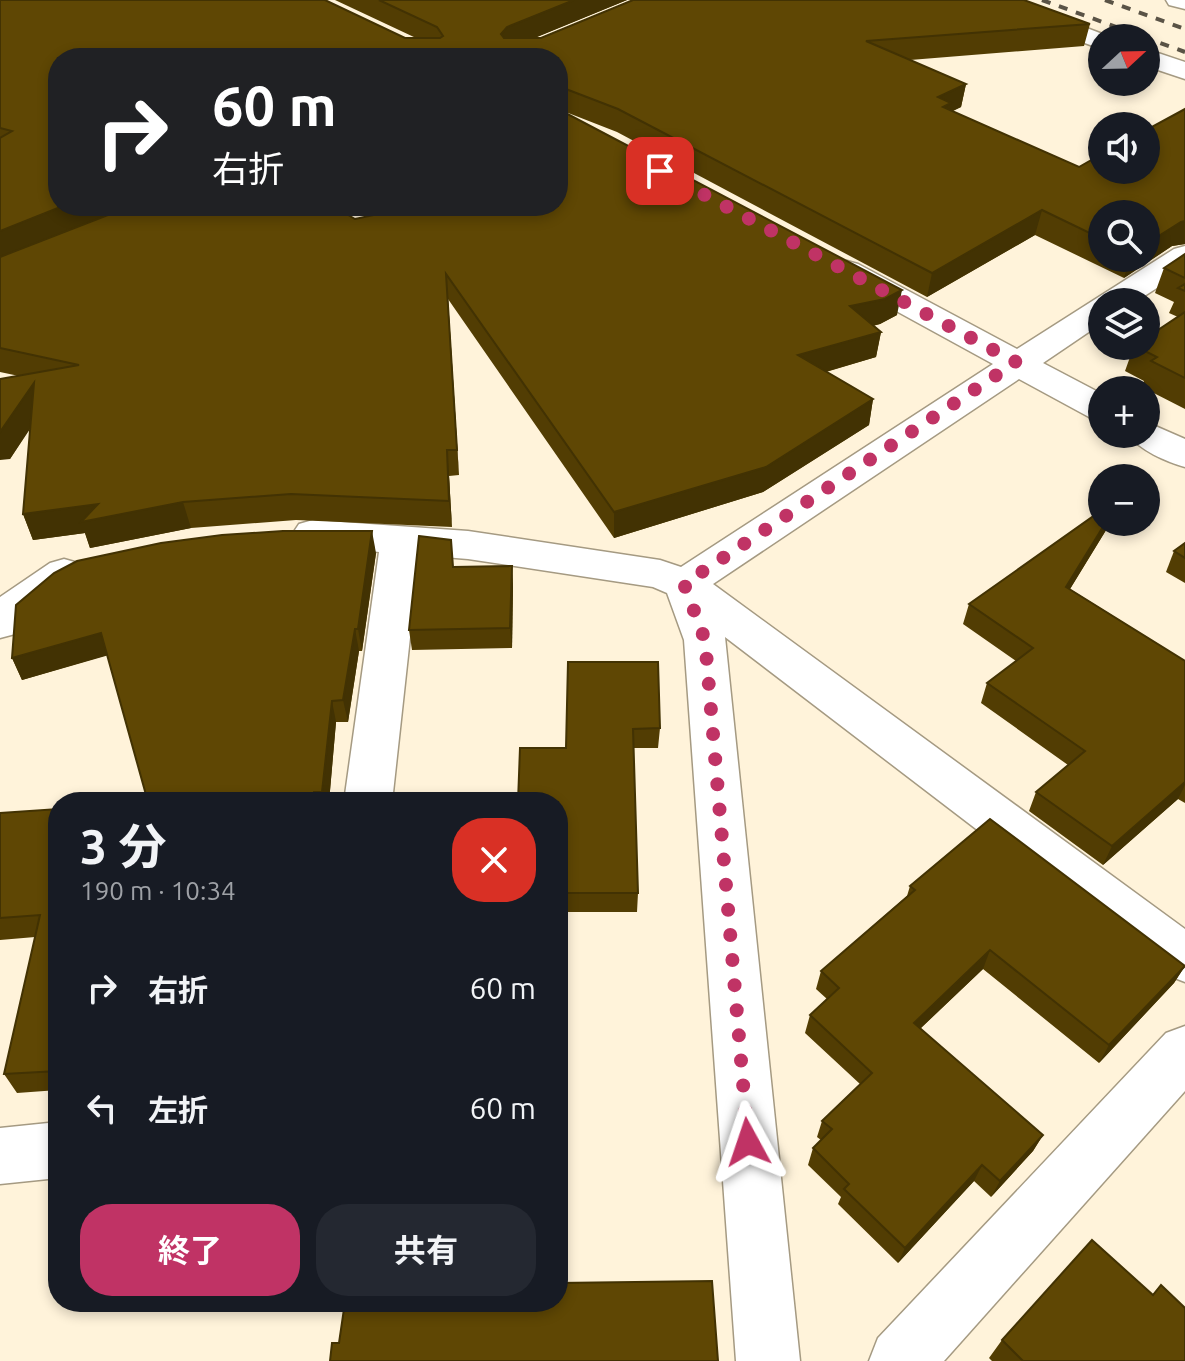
<!DOCTYPE html>
<html lang="ja">
<meta charset="utf-8">
<style>
:root{--surface:#171b24;--page:#242831;--text:#f1f3f6;--muted:#9ea1a6;--accent:#c03365}
body{margin:0;font-family:Ubuntu,"Noto Sans JP",sans-serif;background:var(--page);color:var(--text);height:100vh;display:flex;flex-direction:column;font-size:30px;white-space:nowrap}
*{box-sizing:border-box;margin:0}
p{font-size:26px;color:var(--muted)}
.icon{flex:none;width:44px;height:44px;fill:none;stroke:currentColor;stroke-width:2;stroke-linecap:round;stroke-linejoin:round}
.map{position:relative;flex:1;overflow:hidden}
.drawer{position:absolute;left:48px;top:792px;width:520px;height:520px;display:flex;flex-direction:column;background:var(--surface);border-radius:32px;box-shadow:0 4px 12px #0003}
.drawer>*{flex:none}
.guide{position:absolute;left:48px;top:48px;width:520px;height:168px;border-radius:32px;box-shadow:0 4px 12px #0003;background:#202124;color:#fff;overflow:hidden}
.needle{width:52px;rotate:68deg}
.buttons{position:absolute;left:1088px;top:24px;display:grid;gap:16px}
.buttons a{display:grid;place-items:center;width:72px;height:72px;border-radius:50%;background:var(--surface);box-shadow:0 4px 12px #0003;font-size:40px}
.pin{position:absolute;display:grid;place-items:center;width:68px;height:68px;color:#fff;margin:-34px;border-radius:16px;box-shadow:0 4px 12px #0006}
.me{position:absolute;width:88px;margin:-44px;rotate:355deg;stroke-linejoin:round;filter:drop-shadow(0 0 6px #0008)}
.turn{display:flex;align-items:center;gap:28px;height:168px;padding:0 32px;font-size:36px}
.turn .icon{width:104px;height:104px;stroke-width:2.5}
.turn b{display:block;font-size:56px;line-height:68px}
.round{display:grid;place-items:center;flex:none;width:84px;height:84px;border-radius:32px;background:var(--page)}
.overview{display:flex;align-items:center;justify-content:space-between;height:136px;padding:0 32px}
h1{font-size:48px;font-weight:700;line-height:60px}
.primary-button{display:flex;gap:16px;margin-top:auto;padding:16px 32px}
.primary-button a{flex:1;height:92px;border-radius:32px;background:var(--accent);color:#fff;font-size:32px;font-weight:700;line-height:92px;text-align:center}
.primary-button a+a{background:var(--page);color:var(--text)}
ul{padding:0;list-style:none}
li{display:flex;align-items:center;gap:24px;height:120px;padding:0 32px}
li div{flex:1}
li b{display:block;font-size:30px}
li em{font-style:normal}
.map>svg:first-child{display:block}
.lines{fill:none;stroke-linecap:round;stroke-linejoin:round}
.minor-casing{stroke:#a59a82;stroke-width:3}
.minor{fill:#fff;fill-rule:evenodd}
.rail{stroke:#5a5346;stroke-width:4;stroke-dasharray:9 9;stroke-linecap:butt}
.wall{fill:#523d03;fill-rule:evenodd}
.shaded-wall{fill:#423203}
.building{fill:#5f4704;stroke:#423203;stroke-width:2}
.route{stroke:#c03365;stroke-width:14;stroke-dasharray:0 25.2}
</style>
<div class="map">
<svg width="1185" height="1361" viewBox="0 0 1185 1361">
<rect width="100%" height="100%" fill="#fff3da"/>
<g class="lines">
<g class="minor-casing">
<g id="minor">
<polygon points="978,0 1013,0 1113,38 1102,38 1102,49 1093,46 981,5"/>
<polygon points="1166,0 1185,0 1185,9 1169,5"/>
<polygon points="1146,49 1185,62 1185,79 1146,66"/>
<polygon points="1185,246 1185,270 1135,302 1102,302 1102,323 1043,363 1102,394 1102,420 1089,417 1019,379 713,584 1185,929 1185,982 1167,975 725,637 800,1361 736,1361 684,640 667,593 653,587 468,559 419,555 392,802 344,802 379,552 299,542 293,533 299,524 313,520 468,531 660,560 681,567 993,364 836,278 831,271 836,264 847,261 858,264 1017,349 1174,249"/>
<path d="M1146,422L1185,439V467C1167,462 1139,450 1128,434H1146Z"/>
<polygon points="64,559 78,563 84,573 78,583 24,622 15,634 0,638 0,597 50,563"/>
<polygon points="1185,1026 1185,1091 944,1361 869,1361 878,1338 1166,1033"/>
<polygon points="58,1122 58,1178 0,1184 0,1128"/>
</g>
</g>
<use href="#minor" class="minor"/>
<g class="rail">
<polyline points="1042,0 1185,52"/>
<polyline points="1105,0 1185,29"/>
</g>
</g>
<g class="wall">
<path d="M0,0L405,38H416L335,0H627L534,38L1090,24L1084,46L910,60L966,84L961,107L952,111L1079,167L1185,109V244L1172,246L1124,278L1035,235L927,297L617,132L558,109V58H58V206L355,219L897,315L880,324L873,326L881,332L876,357L826,372L873,399L869,425L763,492L614,538L448,299L459,475L449,476L452,527L296,520L191,528L90,548L85,533L33,540L23,514L30,428L10,459L19,376L0,372ZM1102,214L1146,258H1102Z"/>
<polygon points="1185,254 1185,409 1142,387 1144,381 1125,371 1134,346 1178,317 1169,313 1174,302 1155,293 1164,268"/>
<polygon points="1102,522 1111,522 1070,589 1185,661 1185,803 1178,799 1103,865 1029,811 1036,792 1068,765 981,703 987,683 1016,661 963,624 969,604"/>
<polygon points="1185,543 1185,583 1166,572 1174,551"/>
<polygon points="376,553 362,651 359,651 348,722 336,722 329,802 148,802 107,655 22,680 12,658"/>
<polygon points="512,566 513,587 512,648 412,650 409,630 454,567"/>
<polygon points="568,662 660,728 658,748 633,748 638,893 637,912 558,912 558,802 566,748"/>
<polygon points="58,809 58,1090 17,1093 4,1074 35,937 0,940 0,813"/>
<polygon points="910,886 1185,966 1174,983 1099,1063 983,969 920,1029 1043,1135 1033,1151 991,1197 974,1181 898,1263 838,1204 841,1197 808,1165 813,1148 821,1140 817,1137 822,1121 860,1084 805,1033 810,1015 827,999 816,989 821,971 907,896"/>
<polygon points="1161,1285 1185,1361 992,1361 989,1358 1002,1340 1152,1295"/>
</g>
<g class="shaded-wall">
<polygon points="574,0 627,0 508,49 501,34 507,27"/>
<polygon points="966,84 961,107 949,113 946,127 938,97"/>
<polygon points="63,206 131,206 0,259 0,231"/>
<polygon points="1042,210 1035,235 927,297 932,273"/>
<polygon points="1185,221 1185,244 1172,246 1124,278 1130,258 1146,258 1146,244 1181,222"/>
<polygon points="446,274 448,299 459,475 457,450"/>
<polygon points="902,290 897,315 880,324 846,331 850,306"/>
<polygon points="881,332 876,357 794,381 798,355"/>
<polygon points="34,383 44,408 10,459 0,460 0,432"/>
<polygon points="873,399 869,425 763,492 614,538 614,512"/>
<polygon points="447,450 449,476 452,527 449,501"/>
<polygon points="183,502 191,528 90,548 85,533 33,540 23,514 98,504"/>
<polygon points="1106,522 1111,522 1059,607 1066,587"/>
<polygon points="372,531 376,553 362,651 358,629"/>
<polygon points="512,566 513,587 512,648 510,628"/>
<polygon points="355,629 359,651 348,722 343,700"/>
<polygon points="101,633 109,655 22,680 12,658"/>
<polygon points="332,701 336,722 329,802 325,802 322,792"/>
<polygon points="1185,782 1185,785 1178,799 1103,865 1112,846"/>
<polygon points="990,950 983,969 907,1041 914,1023"/>
<polygon points="1185,966 1174,983 1099,1063 1109,1045"/>
<polygon points="1043,1135 1033,1151 991,1197 1000,1181"/>
<polygon points="982,1165 974,1181 898,1263 905,1248"/>
</g>
<g class="building">
<polygon points="0,0 325,0 405,38 440,38 443,36 437,27 379,0 574,0 507,27 501,34 504,38 541,38 633,0 1024,0 1090,24 866,41 966,84 938,97 951,103 943,107 1079,167 1102,154 1102,170 1146,170 1146,130 1185,109 1185,221 1181,222 1146,244 1146,214 1102,214 1102,239 1042,210 932,273 618,109 558,86 558,58 58,58 58,206 63,206 0,231 0,138 12,131 0,128"/>
<polygon points="558,109 902,290 885,299 850,306 881,332 798,355 873,399 766,467 614,512 446,274 457,450 447,450 449,501 291,494 183,502 81,522 98,504 23,514 34,383 0,432 0,379 79,365 0,348 0,257 131,206 333,206 355,219 416,206 558,206"/>
<polygon points="1185,254 1185,278 1164,268"/>
<polygon points="1185,284 1185,291 1178,288"/>
<polygon points="1185,312 1185,378 1151,361 1157,357 1135,346 1146,346 1146,338"/>
<polygon points="1102,510 1102,522 1106,522 1066,587 1185,661 1185,782 1112,846 1036,792 1085,751 987,683 1033,648 969,604"/>
<polygon points="283,531 372,531 358,629 355,629 343,700 332,701 322,792 314,792 312,802 148,802 101,633 12,658 16,605 54,573 77,561 161,543 222,535"/>
<polygon points="419,536 451,540 453,567 512,566 510,628 409,630"/>
<polygon points="1185,543 1185,558 1174,551"/>
<polygon points="568,662 658,662 660,728 633,729 638,893 558,893 558,802 518,802 520,748 566,748"/>
<polygon points="58,809 58,1071 4,1074 40,915 0,918 0,813"/>
<polygon points="990,819 1185,966 1109,1045 990,950 914,1023 1043,1135 1000,1181 982,1165 905,1248 844,1189 849,1184 813,1148 832,1129 822,1121 872,1073 810,1015 839,988 821,971 915,890 910,886"/>
<polygon points="1092,1240 1153,1295 1161,1285 1185,1308 1185,1361 1023,1361 1002,1340"/>
<polygon points="712,1281 718,1361 330,1361 332,1343 339,1343 345,1302 558,1302 558,1283"/>
</g>
<g class="lines">
<polyline class="route" points="660,171 1016,362 684,584 705,640 748,1142"/>
</g>
</svg>
<div class="buttons">
<a><svg class="needle" viewBox="-14 -14 28 28"><path d="M0-13l5 13h-10z" fill="#e53935"/><path d="M0 13l5-13h-10z" fill="#9ea1a6"/></svg></a>
<a><svg class="icon" aria-label="sound" viewBox="0 0 24 24"><path d="M4 9h4l5-4v14l-5-4H4zM17 9q2 3 0 6"/></svg></a>
<a><svg class="icon" aria-label="search" viewBox="0 0 24 24"><circle cx="10" cy="10" r="6"/><path d="M15 15l6 6"/></svg></a>
<a><svg class="icon" aria-label="layers" viewBox="0 0 24 24"><path d="M12 4l9 5-9 5-9-5zM3 14l9 5 9-5"/></svg></a>
<a>+</a>
<a>−</a>
</div>
<div class="pin" style="left:660px;top:171px;background:#d93025"><svg class="icon" aria-label="arrive" viewBox="0 0 24 24"><path d="M6 21V4h12l-3 4 3 4H6"/></svg></div>
<svg class="me" style="left:748px;top:1142px" viewBox="-20 -20 40 40"><path d="M0-17L14 15 0 8-14 15z" fill="#c03365" stroke="#fff" stroke-width="4"/></svg>
<div class="guide">
<div class="turn"><svg class="icon" aria-label="right" viewBox="0 0 24 24"><path d="M7 20v-9h11M14 6l5 5-5 5"/></svg><div><b>60 m</b>右折</div></div>
</div>
<section class="drawer">
<div class="overview"><div><h1>3 分</h1><p>190 m · 10:34</p></div><a class="round" style="background:#d93025;color:#fff"><svg class="icon" aria-label="close" viewBox="0 0 24 24"><path d="M6 6l12 12M18 6L6 18"/></svg></a></div>
<ul>
<li><svg class="icon" aria-label="right" viewBox="0 0 24 24"><path d="M7 20v-9h11M14 6l5 5-5 5"/></svg><div><b>右折</b></div><em>60 m</em></li>
<li><svg class="icon" aria-label="left" viewBox="0 0 24 24"><path d="M17 20v-9H6M10 6l-5 5 5 5"/></svg><div><b>左折</b></div><em>60 m</em></li>
</ul>
<div class="primary-button"><a>終了</a><a>共有</a></div>
</section>
</div>
